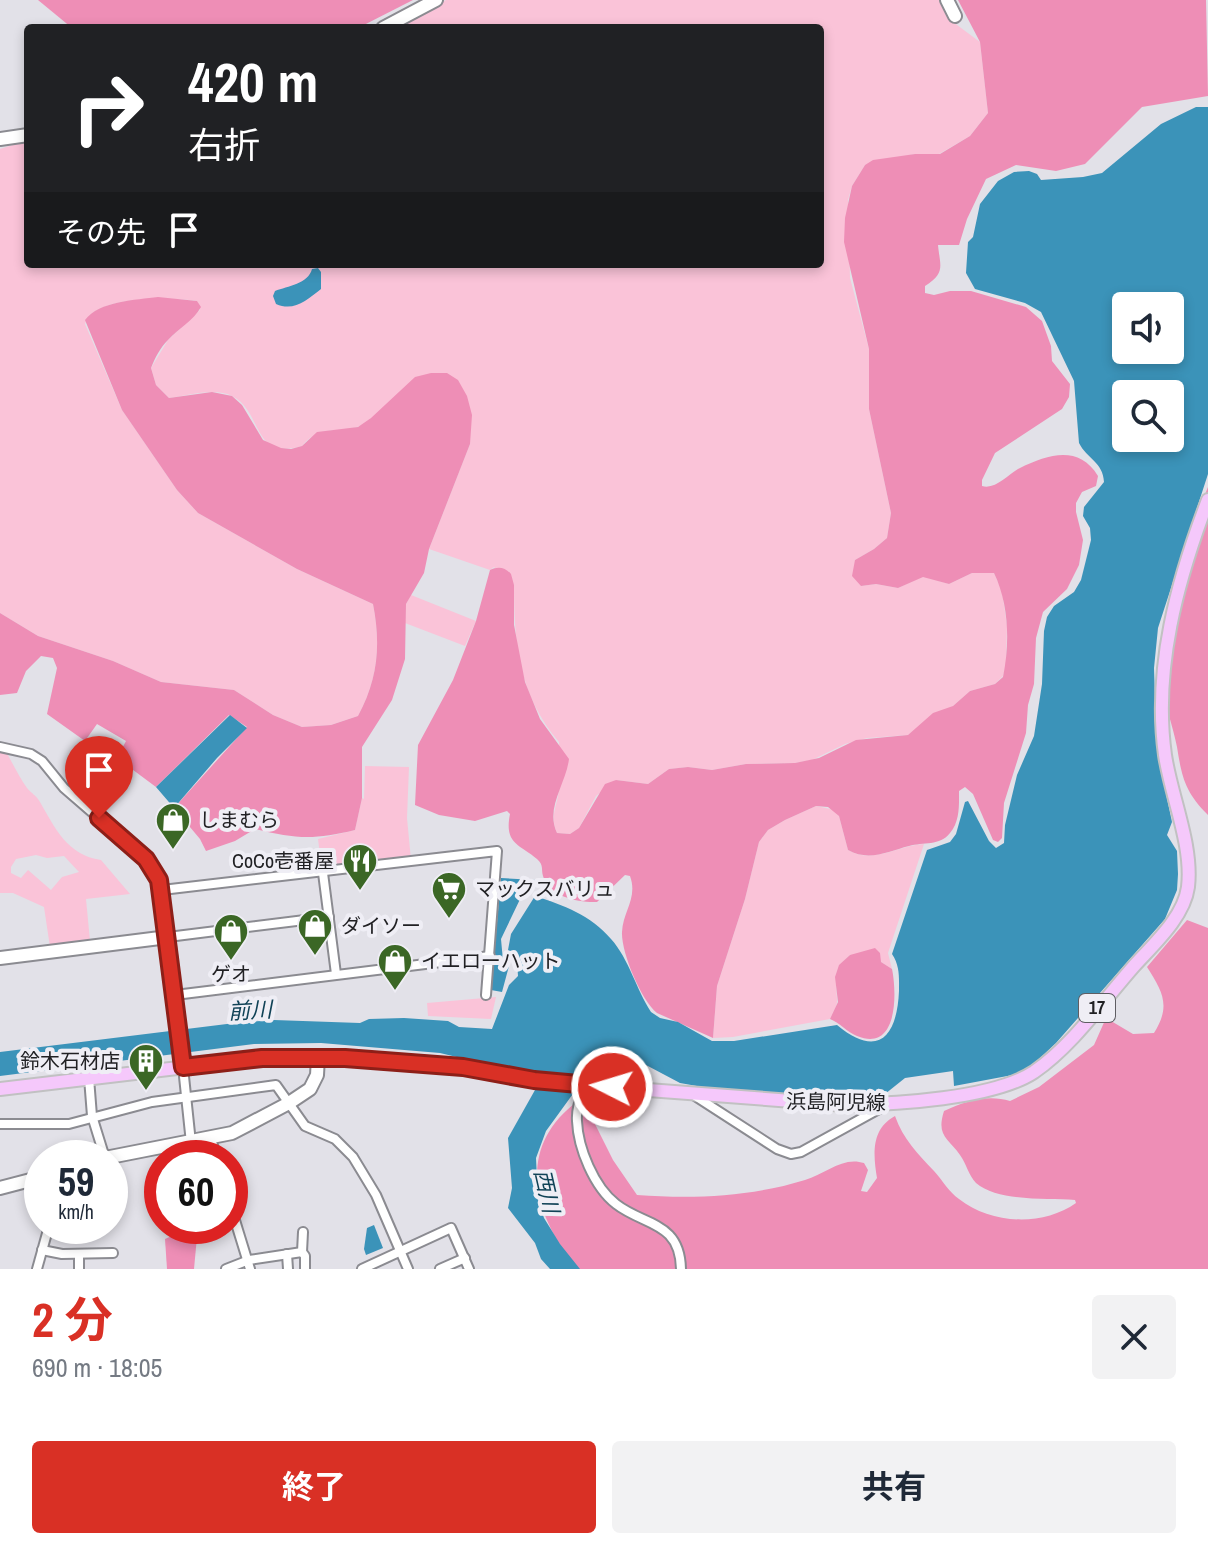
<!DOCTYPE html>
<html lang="ja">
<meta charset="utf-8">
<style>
:root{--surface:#fff;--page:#f2f2f3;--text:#1f2937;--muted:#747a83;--accent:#d93025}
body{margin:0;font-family:"Archivo Narrow","Noto Sans JP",sans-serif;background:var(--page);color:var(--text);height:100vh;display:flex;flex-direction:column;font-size:30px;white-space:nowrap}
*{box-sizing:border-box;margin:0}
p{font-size:26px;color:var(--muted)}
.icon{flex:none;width:44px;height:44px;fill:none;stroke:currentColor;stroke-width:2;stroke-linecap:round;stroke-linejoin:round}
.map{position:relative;height:1269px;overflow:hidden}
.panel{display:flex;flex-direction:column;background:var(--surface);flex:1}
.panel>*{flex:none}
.top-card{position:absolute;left:24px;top:24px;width:800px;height:244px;border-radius:8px;box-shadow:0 4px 12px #0003;background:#202124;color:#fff;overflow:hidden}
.buttons{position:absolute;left:1112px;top:292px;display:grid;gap:16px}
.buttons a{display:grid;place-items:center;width:72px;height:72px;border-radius:8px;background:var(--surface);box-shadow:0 4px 12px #0003;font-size:40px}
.speed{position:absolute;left:24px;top:1140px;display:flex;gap:16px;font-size:40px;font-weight:700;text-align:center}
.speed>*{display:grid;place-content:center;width:104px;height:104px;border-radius:50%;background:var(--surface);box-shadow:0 4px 12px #0003;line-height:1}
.speed small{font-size:20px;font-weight:400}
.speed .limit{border:12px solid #d22;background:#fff;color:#111}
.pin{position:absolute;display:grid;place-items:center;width:68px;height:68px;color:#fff;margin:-82px -34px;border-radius:50% 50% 50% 0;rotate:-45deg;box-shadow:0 0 8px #0007}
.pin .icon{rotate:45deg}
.me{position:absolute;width:88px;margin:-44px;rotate:275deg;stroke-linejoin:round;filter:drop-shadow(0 0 6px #0008)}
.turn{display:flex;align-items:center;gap:28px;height:168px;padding:0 32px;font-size:36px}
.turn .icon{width:104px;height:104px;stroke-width:2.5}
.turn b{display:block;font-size:56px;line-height:68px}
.then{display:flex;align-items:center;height:76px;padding:0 32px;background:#0003;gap:16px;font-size:30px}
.round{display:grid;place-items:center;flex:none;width:84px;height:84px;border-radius:8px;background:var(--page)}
.overview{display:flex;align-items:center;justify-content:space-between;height:136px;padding:0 32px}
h1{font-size:48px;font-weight:700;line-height:60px;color:var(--accent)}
.cta{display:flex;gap:16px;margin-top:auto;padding:16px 32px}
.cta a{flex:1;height:92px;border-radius:8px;background:var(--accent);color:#fff;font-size:32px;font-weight:700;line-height:92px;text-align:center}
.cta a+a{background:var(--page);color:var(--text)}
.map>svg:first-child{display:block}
.green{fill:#fac3d8;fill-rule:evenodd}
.forest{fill:#ee8eb6}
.water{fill:#3b93b9;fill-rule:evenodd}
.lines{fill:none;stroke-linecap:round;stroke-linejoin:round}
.street-casing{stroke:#8b8b91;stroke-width:12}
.secondary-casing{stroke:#8b8b91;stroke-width:16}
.primary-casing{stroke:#c1c1c2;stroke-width:16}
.street{stroke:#fff;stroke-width:8}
.secondary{stroke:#fff;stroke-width:12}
.primary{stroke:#f5c8fb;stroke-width:12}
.route-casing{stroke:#8d1f18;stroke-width:20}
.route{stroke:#d93025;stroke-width:14}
.labels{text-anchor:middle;stroke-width:8;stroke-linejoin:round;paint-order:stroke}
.shield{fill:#efeef5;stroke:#5f5e63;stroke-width:2}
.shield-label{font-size:18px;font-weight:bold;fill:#212124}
.poi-label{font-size:20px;fill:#212124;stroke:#efeef5;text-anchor:start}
.street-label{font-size:20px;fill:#212124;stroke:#efeef5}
.water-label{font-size:22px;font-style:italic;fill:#114357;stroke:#efeef5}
</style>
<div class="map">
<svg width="1208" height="1269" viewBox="0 0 1208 1269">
<rect width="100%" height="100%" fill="#e2e1e8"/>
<g class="green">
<path d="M446,0H939L949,19L980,42L988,113L970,136L939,154H915L865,165L852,186L848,200L850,278L869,349V409L891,513L887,538L874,549L855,560L861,586L876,584L898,588L923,576L949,584L972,573H994L1002,591L1007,626L1006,665L1003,676L995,684L970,691L953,706L908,735L867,738L845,744L812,760L795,763L746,764L712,770L688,767L669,769L648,784L616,780L596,796L579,828L570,834L557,833C549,816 558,805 559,788C560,773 559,757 559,742C519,695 514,644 514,585L494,567L490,570L429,549L470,444L371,418C368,421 364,424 360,426C340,434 319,424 302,446C250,460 264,412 232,396C214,387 187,396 169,398L156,385L151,368L168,340L200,310L197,301C173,297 92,295 85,324L122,410L177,490L198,513L297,569L373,604C381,645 378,679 358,716L331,725L302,727L273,715L234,690L161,682L113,661L38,636L0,613V149L28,140V264H820V28H392Z"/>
<polygon points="411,595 476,621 465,646 405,623 406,604"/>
<path d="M0,749L5,750C12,762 19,777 27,788C31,793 37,796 40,802C55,828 67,855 101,860L130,894L86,899L90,941L50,947L44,907L13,893H0ZM36,855L47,858L64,856L79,872L62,877L51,890L28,870L21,878L11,873V867L16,859Z"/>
<polygon points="365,766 409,767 407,818 411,860 322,870 318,839 355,830 362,798 364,799"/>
<path d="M816,806L835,810L839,816L848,850C873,865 899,845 924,844L888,953L892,969L881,962L850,955C832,971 836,977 837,999C838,1005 833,1013 830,1019L733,1037L713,1038L717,986L745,899L759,842L768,830L785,820Z"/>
<polygon points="496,997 491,1019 428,1016 427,1003"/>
</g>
<g class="forest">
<polygon points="38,0 413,0 358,28 72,28"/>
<path d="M958,0H1206L1208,96L1142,107L1085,164L1056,171L1016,165L986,179L967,219L959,245H938C940,266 946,273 925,286V293L934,295L950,291H971L1026,307L1042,321L1051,346L1052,361L1070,384L1069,397L1062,409L995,453L982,480V486C996,490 1008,474 1020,468C1049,454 1079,445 1098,476L1096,486L1082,492L1076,503V512L1083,540L1079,565L1067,589L1043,612L1036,638L1034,684L1028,705L1026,733L1004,803L1002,838L998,842L993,840L973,794L965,787L959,791C959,805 960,821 950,833C940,846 923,842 909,846C889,851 869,862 848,850L839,816L828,807L816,806L785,820L768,830L759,842L745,899L717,986L713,1038L657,1013C641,1000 621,952 622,932C623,911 638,898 630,876L625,875L597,902C580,903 549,897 543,876C541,869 544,865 537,859C519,844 504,844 510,814L507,811L475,821L439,815L415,805L418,745L453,680L476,621L490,570C498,566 505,567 511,574L514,585V625L525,682L540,719L569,759C566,784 545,808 557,833L570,834L579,828L605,784L616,780L648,784L669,769L688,767L712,770L746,764L795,763L819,758L856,740L908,735L933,713L953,706L970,691L995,684L1003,677C1010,643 1009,604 994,573H972L949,584L923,577L898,588L876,584L861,586L852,576L855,560L874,549L887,538L891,513L869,409V349L844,242L845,218L852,186L865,165L873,160L915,154H940L970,136L988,113L980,42Z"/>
<path d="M158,297L197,301L201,307C193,321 179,328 168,340C160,348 155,358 151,368L156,385L169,398L212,392L232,396L242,405L263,440L281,448L291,449L302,446L317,432L358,427L371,418L415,377L431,373H447L458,380L467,396L472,415L470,444L429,549L424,573L406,604L405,659L392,700L362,747V798L355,830C314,840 296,839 255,829L235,841L206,851L200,839L174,808L247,727L229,715L156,787L117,758L126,741L97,724L85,741L47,714L57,668L53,658L41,656L26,671L17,693L0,695V613L38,636L113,661L161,682L234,690L273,715L302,727L331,725L358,716C378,679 381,645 373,604L297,569L198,513L177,490L122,410L85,320C99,301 136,300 158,297Z"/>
<path d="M1208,487V815C1185,792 1182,778 1177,747C1173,726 1165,706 1162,684L1202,502Z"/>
<path d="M1187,920L1208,928V1269H577C534,1216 514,1148 578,1101L586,1106L613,1160L637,1195C694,1199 750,1197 805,1180C825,1174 843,1156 864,1163L868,1170L861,1191L867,1192L877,1178C873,1154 871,1129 895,1116C903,1139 918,1154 934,1171C943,1181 949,1192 959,1199C991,1224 1042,1227 1076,1203L1075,1200C1048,1198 998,1202 976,1183C969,1176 966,1163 960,1155C948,1138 936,1136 944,1111C965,1101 988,1094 1010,1101L1039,1087L1094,1045L1106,1018L1133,1034L1154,1033C1171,1006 1163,992 1147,967Z"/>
<path d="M875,948L880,953L881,962L892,969C897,993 898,1053 857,1036C847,1032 840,1023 830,1019L838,1002L835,977L839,965L850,955Z"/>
<polygon points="194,1226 198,1226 194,1269 167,1269 165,1239"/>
</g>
<g class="water">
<path d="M1196,107H1208V474L1158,628L1154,668L1156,733L1162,775L1172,822L1167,835L1177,851L1178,874L1177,890L1165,919L1056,1043L1024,1073L954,1086L953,1071L905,1078L880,1098L809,1099L725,1091L680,1083L646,1065L623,1058L599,1068L583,1080L554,1120L546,1131L536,1158L538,1200L544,1218L560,1244L580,1269H550L541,1259L535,1243L508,1208L512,1188L508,1138L544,1074L503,1071L494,1066L440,1053L321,1043L254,1044L0,1076V1052L235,1023L274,1020L360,1023L369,1019L404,1018L448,1021L459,1027L492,1029L509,985L518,976L517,961L508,950L511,934L535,896C563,905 591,915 611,939C629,959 636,989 651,1012L660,1018L678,1022L712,1041H734L837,1025C878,1059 897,1037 899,991C899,977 900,966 892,954L927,850L950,842L956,834L965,802L968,801L989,841L996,848L1004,843L1005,825L1017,775L1034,736L1042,684L1044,631L1047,617L1054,606L1074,592L1081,580L1091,540L1090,528L1083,516L1084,507L1104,482C1103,462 1087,459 1079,443L1074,381L1041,312L1025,303L975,289L966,273L968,242L973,237L980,204L998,181L1014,172L1029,171L1037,174L1041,180L1083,177L1102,173L1161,124ZM1126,306H1170V350H1126ZM1126,394H1170V438H1126Z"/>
<path d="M318,268L321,272V289C307,300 294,312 276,304L273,296L275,291C288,286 308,284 312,269Z"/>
<polygon points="230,715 247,728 217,758 174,808 156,787"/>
<polygon points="501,878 536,880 523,893 501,939 503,961 509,966 502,992 491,990"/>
<polygon points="374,1225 383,1248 366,1255 364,1249 367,1228"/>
</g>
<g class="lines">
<g class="street-casing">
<g id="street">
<polyline points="0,747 31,754 42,761 64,788 146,859 159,880 168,937 329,917"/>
<polyline points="323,873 336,974"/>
<polyline points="162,890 497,851 486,995"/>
<polyline points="175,995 490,956"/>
<polyline points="183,1067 191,1143"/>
<polyline points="89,1078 92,1116 105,1158"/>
<path d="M585,1085C581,1097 576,1108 577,1121C578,1148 594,1187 616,1204C644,1226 680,1221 681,1269"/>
<polyline points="695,1096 777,1149 791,1154 801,1152 888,1104"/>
<polyline points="0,1124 69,1124 152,1102 276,1085 305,1126 335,1139 353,1157 376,1195 408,1269"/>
<polyline points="211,1139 217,1158"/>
<polyline points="230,1204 250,1269"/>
<polyline points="42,1250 62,1254 113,1253"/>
<polyline points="302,1252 305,1256 305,1269"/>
<polyline points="79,1254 79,1269"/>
<polyline points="287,1254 288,1269"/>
<polyline points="37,1269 49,1226"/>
<polyline points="226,1269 249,1260 302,1252 303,1232"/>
<polyline points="362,1269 451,1228 469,1269"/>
<polyline points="440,1269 465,1258"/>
</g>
</g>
<g class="secondary-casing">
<g id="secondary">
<polyline points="947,0 955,16"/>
<polyline points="383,28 436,0"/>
<polyline points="0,139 28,135"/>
<polyline points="0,958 168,937 183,1067"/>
<polyline points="105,1158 232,1133 289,1103 310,1089 317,1075 318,1057"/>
<polyline points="0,1188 42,1177"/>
</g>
</g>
<g class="primary-casing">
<path id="primary" d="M0,1089L262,1058L318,1057L463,1067L534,1080L582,1085L845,1105C895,1104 993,1099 1034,1072C1073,1045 1103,1001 1134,966C1154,944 1184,917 1188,887C1193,845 1171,796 1165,755C1153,669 1177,581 1208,500"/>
</g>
<use href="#street" class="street"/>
<use href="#secondary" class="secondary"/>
<use href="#primary" class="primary"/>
</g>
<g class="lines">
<g class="route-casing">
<polyline id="route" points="99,818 146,859 159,880 183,1067 262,1058 345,1058 463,1067 534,1080 612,1087"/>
</g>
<use href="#route" class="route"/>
</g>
<defs>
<g id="shop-pin" transform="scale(1.8)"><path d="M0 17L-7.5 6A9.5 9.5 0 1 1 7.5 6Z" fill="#3b6725" stroke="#efeef5"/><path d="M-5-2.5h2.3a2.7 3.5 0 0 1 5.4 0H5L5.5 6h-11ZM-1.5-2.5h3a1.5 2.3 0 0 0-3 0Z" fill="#fff"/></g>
<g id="restaurant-pin" transform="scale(1.8)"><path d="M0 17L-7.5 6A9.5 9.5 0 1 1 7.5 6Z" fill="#3b6725" stroke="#efeef5"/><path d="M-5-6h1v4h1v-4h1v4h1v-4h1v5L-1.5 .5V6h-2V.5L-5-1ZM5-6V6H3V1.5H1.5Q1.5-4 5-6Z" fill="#fff"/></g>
<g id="supermarket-pin" transform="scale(1.8)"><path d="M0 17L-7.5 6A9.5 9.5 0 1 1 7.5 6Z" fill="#3b6725" stroke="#efeef5"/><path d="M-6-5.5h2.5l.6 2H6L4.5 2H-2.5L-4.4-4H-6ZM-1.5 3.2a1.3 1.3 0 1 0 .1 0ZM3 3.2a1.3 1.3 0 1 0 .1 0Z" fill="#fff"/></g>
<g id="building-pin" transform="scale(1.8)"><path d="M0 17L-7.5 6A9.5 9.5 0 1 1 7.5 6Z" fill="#3b6725" stroke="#efeef5"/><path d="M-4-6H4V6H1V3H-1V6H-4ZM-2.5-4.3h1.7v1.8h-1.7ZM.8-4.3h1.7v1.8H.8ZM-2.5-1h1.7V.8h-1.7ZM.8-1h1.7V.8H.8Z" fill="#fff"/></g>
</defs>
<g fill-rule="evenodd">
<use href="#shop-pin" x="173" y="820"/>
<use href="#restaurant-pin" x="360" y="861"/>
<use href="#supermarket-pin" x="449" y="889"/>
<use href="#shop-pin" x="315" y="926"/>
<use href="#shop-pin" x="231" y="931"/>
<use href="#shop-pin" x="395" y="961"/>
<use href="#building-pin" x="146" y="1061"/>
</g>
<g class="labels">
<rect class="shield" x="1079" y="994" width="36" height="28" rx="6"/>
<g class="shield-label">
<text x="1097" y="1014">17</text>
</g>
<g class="poi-label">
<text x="199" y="827">しまむら</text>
<text x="334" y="868" text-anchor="end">CoCo壱番屋</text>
<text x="475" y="896">マックスバリュ</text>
<text x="341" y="933">ダイソー</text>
<text x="421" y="968">イエローハット</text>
<text x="231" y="981" text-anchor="middle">ゲオ</text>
<text x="120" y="1068" text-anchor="end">鈴木石材店</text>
</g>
<g class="street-label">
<text transform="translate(836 1102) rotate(1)" y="7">浜島阿児線</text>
</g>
<g class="water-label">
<text transform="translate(250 1010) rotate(-3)" y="8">前川</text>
<text transform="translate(547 1191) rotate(77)" y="8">西川</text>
</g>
</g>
</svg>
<div class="buttons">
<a><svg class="icon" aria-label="sound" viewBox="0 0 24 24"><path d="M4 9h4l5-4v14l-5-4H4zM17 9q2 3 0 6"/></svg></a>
<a><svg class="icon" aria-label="search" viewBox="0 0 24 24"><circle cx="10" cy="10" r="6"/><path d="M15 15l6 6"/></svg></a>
</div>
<div class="speed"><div>59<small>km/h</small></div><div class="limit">60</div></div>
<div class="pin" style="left:99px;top:818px;background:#d93025"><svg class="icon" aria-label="arrive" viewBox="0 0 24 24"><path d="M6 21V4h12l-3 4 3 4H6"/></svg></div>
<svg class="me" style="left:612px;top:1087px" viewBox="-20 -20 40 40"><circle r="17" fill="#d93025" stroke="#fff" stroke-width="3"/><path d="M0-11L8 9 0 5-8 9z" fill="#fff"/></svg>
<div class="top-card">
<div class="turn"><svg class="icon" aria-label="right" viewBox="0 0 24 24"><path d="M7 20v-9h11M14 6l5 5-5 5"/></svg><div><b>420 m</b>右折</div></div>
<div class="then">その先<svg class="icon" aria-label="arrive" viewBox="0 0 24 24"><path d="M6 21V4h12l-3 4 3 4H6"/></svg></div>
</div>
</div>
<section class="panel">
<div class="overview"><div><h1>2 分</h1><p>690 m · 18:05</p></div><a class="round"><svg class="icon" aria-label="close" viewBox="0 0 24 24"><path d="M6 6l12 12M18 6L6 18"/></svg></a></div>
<div class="cta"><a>終了</a><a>共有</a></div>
</section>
